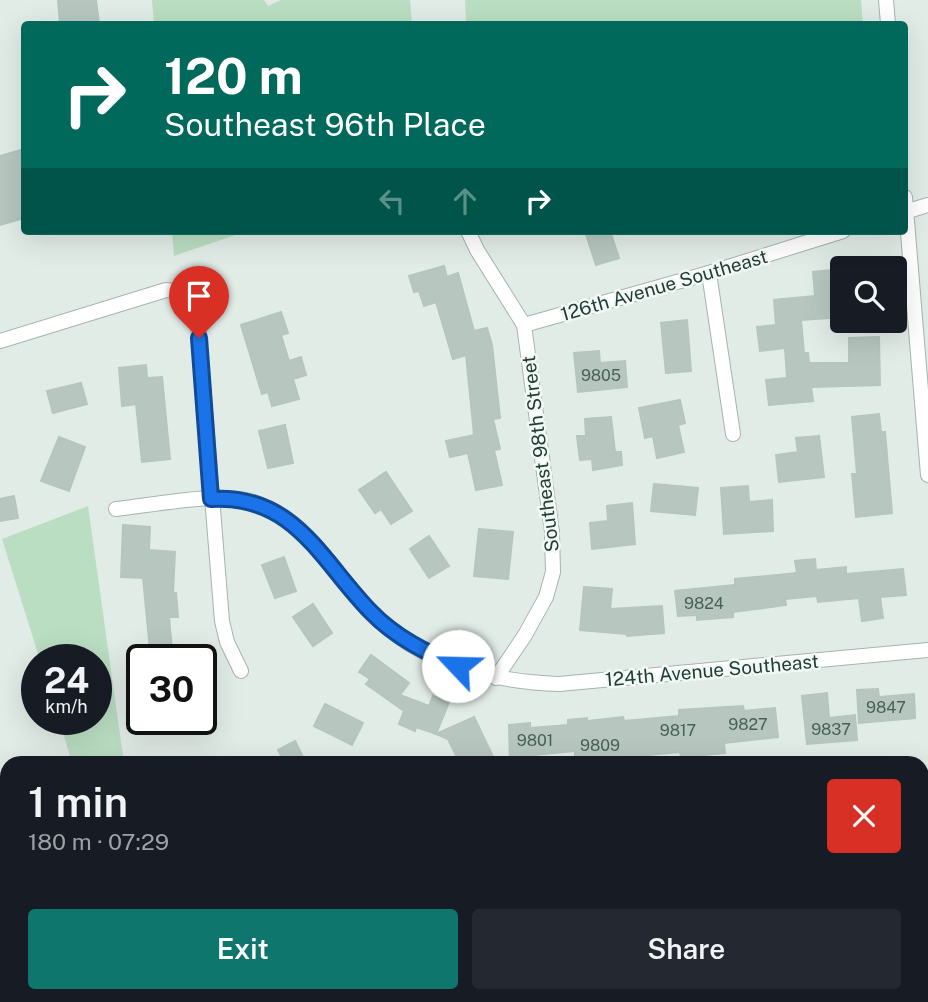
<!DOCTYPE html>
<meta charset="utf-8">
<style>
:root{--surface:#171b24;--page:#242831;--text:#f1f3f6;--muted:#9ea1a6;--accent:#0f766e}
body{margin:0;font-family:"Public Sans",sans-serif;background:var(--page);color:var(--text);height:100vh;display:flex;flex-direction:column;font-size:26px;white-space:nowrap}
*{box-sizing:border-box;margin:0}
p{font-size:23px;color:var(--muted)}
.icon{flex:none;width:38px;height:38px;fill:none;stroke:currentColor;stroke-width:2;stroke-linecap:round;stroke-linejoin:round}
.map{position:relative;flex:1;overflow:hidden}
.sheet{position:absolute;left:0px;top:756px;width:929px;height:247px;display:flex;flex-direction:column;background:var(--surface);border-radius:21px 21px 0 0;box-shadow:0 7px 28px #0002}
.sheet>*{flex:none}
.top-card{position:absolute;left:21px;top:21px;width:887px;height:214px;border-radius:7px;box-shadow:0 7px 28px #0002;background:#00695c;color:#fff;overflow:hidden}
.buttons{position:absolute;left:830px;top:256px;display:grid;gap:14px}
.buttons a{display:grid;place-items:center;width:77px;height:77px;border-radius:7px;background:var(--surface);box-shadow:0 7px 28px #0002;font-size:35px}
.speed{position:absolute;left:21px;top:644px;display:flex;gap:14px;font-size:35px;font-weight:700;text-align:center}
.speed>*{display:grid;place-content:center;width:91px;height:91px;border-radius:50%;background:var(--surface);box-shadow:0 7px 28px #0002;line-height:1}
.speed small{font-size:18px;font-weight:400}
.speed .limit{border:4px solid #111;border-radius:10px;background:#fff;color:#111}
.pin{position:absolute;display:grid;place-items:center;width:60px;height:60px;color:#fff;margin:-72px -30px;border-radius:50% 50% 50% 0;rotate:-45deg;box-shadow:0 0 7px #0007}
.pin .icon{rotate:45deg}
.me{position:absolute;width:77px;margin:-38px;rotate:294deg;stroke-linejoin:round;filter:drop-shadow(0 0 5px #0008)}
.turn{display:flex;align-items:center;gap:24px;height:147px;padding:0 28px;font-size:32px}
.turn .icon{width:91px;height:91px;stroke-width:2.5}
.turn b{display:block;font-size:49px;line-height:60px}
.lanes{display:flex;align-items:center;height:66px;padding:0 28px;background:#0003;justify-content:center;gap:35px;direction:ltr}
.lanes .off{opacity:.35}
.round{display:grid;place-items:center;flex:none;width:74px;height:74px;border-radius:7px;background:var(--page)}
.head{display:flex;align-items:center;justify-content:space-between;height:119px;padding:0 28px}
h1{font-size:42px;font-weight:600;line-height:52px}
.cta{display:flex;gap:14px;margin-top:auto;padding:14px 28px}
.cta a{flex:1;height:80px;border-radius:7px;background:var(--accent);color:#fff;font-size:28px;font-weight:600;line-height:80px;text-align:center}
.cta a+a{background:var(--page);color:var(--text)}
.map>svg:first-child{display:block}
.green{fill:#badec2}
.building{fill:#b7c7c0;stroke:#b4c6be;stroke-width:2}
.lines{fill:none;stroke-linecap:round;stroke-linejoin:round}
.lane-casing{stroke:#a5b4ae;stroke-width:9}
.street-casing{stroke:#a5b4ae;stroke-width:16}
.secondary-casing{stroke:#a0b8af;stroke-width:23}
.lane{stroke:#fff;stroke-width:7}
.street{stroke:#fff;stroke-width:14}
.secondary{stroke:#fff;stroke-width:21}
.route-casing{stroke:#114b97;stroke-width:18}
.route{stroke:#1a73e8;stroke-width:12}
.labels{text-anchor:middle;stroke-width:5;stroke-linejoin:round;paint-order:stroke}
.number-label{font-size:16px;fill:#476058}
.street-label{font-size:19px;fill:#223d35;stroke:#f2f9f5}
</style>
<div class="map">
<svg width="928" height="1002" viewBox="0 0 928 1002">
<rect width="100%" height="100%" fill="#e2ece7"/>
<g class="green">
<polygon points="152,0 264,0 268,6 281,0 410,0 412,24 154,24"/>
<polygon points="465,0 861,0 863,24 466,24"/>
<polygon points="172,231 247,231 174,256"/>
<polygon points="88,506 124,763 72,763 59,719 96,719 96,660 40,660 2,539"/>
</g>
<g class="building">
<polygon points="58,0 96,0 99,24 60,24"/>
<polygon points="21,150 24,161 24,218 0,225 0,156"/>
<polygon points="585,231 610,231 619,258 596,265"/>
<polygon points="444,266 447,277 458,273 474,331 487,328 492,345 500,418 493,419 500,449 494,450 502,485 476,490 468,453 450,457 446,441 474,435 466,355 453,359 436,302 424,306 419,291 414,292 409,276"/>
<polygon points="842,269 842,317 801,320 804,353 808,353 809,363 849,363 849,338 879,337 880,385 811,387 813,401 769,405 766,380 787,378 785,348 760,351 757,327 776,325 774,300 815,296 813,272"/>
<polygon points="281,312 288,333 281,335 289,361 301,357 306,375 293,379 299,399 272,406 268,392 262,394 241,325"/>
<polygon points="687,320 691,371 666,373 661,323"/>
<polygon points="599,351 600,363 625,361 627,387 578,392 574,353"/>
<polygon points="146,365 147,378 162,377 170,459 142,462 136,404 122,406 119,368"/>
<polygon points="81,383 87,404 53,413 47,391"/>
<polygon points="680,400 685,423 678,425 684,452 657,458 653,436 645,438 639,408"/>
<polygon points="879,414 881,432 885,432 892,513 856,517 852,474 857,474 852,417"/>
<polygon points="611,417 615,452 621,452 622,465 593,470 592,459 580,460 577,436 586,436 585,419"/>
<polygon points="285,425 293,463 268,468 259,431"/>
<polygon points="819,436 824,477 779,482 776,455 798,452 796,438"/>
<polygon points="59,437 85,447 69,491 41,481"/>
<polygon points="386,472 412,511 391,524 381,509 375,513 359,490"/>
<polygon points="654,484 698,488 695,515 651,511"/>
<polygon points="748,486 749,502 772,500 773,531 724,534 721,488"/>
<polygon points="14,496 18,518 0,521 0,499"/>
<polygon points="632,503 635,544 592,549 590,523 608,521 607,506"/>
<polygon points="123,525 150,527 149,550 175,552 173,593 176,593 178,617 169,617 173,660 151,660 143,578 121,577"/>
<polygon points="479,529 513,532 508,579 474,576"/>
<polygon points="429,536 449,566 429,578 410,549"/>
<polygon points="284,557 296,591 275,598 262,565"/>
<polygon points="815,559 816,570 846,567 846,574 903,569 906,595 880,597 883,618 862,621 859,598 818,602 817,596 785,599 786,605 733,612 733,617 697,620 697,615 678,616 675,591 735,585 735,579 797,573 795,561"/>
<polygon points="584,587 612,589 610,609 662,606 664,633 627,636 627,634 580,630"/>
<polygon points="313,604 332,633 313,646 293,617"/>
<polygon points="371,655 409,683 400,695 429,706 433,696 449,702 436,734 416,727 415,731 399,724 404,711 366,684 370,679 359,672"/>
<polygon points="878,689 879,697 914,694 915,718 859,723 857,690"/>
<polygon points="827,693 829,718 855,715 857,740 807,744 802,696"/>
<polygon points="325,704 363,723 352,745 314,726"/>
<polygon points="743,706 744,711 775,708 778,737 724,743 725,753 681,757 680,752 627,757 627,762 617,763 587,763 586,757 575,758 575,751 533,755 533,761 510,762 509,725 530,723 530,728 568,725 568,720 587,718 587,721 623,717 624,721 679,716 679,710"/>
<polygon points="474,717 496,763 460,763 448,739 436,734"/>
<polygon points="295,741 306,763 285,763 278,750"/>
</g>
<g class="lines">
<g class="lane-casing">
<polyline id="lane" points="4,1002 12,996"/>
</g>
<g class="street-casing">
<g id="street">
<polyline points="886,0 888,24"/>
<polyline points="905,197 928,475"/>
<polyline points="905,212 928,205"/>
<polyline points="468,231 477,250 524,325 552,532 553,572 546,597 525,635 496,678"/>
<polyline points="709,273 733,434"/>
<polyline points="524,325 709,273 843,231"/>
<path d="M0,341L166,290C181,290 191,297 197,311L222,621L227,642L241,671"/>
<path d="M116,509C154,505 220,491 254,502C306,520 335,573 370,611C417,663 492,682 559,684L928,650"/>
<polyline points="922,827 928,826"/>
<polyline points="198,996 201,1002"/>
<polyline points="270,1002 279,996"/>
</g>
</g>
<g class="secondary-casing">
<g id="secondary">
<polyline points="0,884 7,903"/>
<polyline points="44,996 47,1002"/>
</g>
</g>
<use href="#lane" class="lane"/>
<use href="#street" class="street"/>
<use href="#secondary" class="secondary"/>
</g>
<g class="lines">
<g class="route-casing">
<path id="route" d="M199,338L211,499C295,494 321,561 371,612C395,637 427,653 458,666"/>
</g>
<use href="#route" class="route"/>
</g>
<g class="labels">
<g class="number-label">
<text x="601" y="381">9805</text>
<text x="704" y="609">9824</text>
<text x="886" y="713">9847</text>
<text x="748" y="730">9827</text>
<text x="831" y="735">9837</text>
<text x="678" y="736">9817</text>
<text x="535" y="746">9801</text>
<text x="600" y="751">9809</text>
</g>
<g class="street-label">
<text transform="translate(664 285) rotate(-16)" y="7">126th Avenue Southeast</text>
<text transform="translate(540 454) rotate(-97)" y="7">Southeast 98th Street</text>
<text transform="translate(712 670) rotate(-5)" y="7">124th Avenue Southeast</text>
</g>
</g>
</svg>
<div class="buttons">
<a><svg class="icon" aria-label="search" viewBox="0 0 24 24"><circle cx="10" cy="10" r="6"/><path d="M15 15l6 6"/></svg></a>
</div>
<div class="speed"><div>24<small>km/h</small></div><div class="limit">30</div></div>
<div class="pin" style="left:199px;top:338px;background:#d93025"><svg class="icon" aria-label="arrive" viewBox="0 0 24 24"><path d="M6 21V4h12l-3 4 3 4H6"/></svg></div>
<svg class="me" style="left:458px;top:666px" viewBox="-20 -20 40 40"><circle r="19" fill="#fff"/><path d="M0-13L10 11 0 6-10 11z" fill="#1a73e8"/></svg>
<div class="top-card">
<div class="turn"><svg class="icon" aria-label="right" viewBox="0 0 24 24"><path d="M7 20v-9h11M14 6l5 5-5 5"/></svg><div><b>120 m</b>Southeast 96th Place</div></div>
<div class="lanes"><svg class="icon off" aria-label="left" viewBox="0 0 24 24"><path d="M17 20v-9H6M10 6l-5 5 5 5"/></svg><svg class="icon off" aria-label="ahead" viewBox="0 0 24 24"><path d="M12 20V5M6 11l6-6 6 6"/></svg><svg class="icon" aria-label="right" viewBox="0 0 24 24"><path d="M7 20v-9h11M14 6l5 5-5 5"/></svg></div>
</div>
<section class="sheet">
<div class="head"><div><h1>1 min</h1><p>180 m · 07:29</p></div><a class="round" style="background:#d93025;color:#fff"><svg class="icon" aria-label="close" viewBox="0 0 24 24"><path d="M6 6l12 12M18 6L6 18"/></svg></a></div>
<div class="cta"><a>Exit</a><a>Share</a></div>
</section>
</div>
